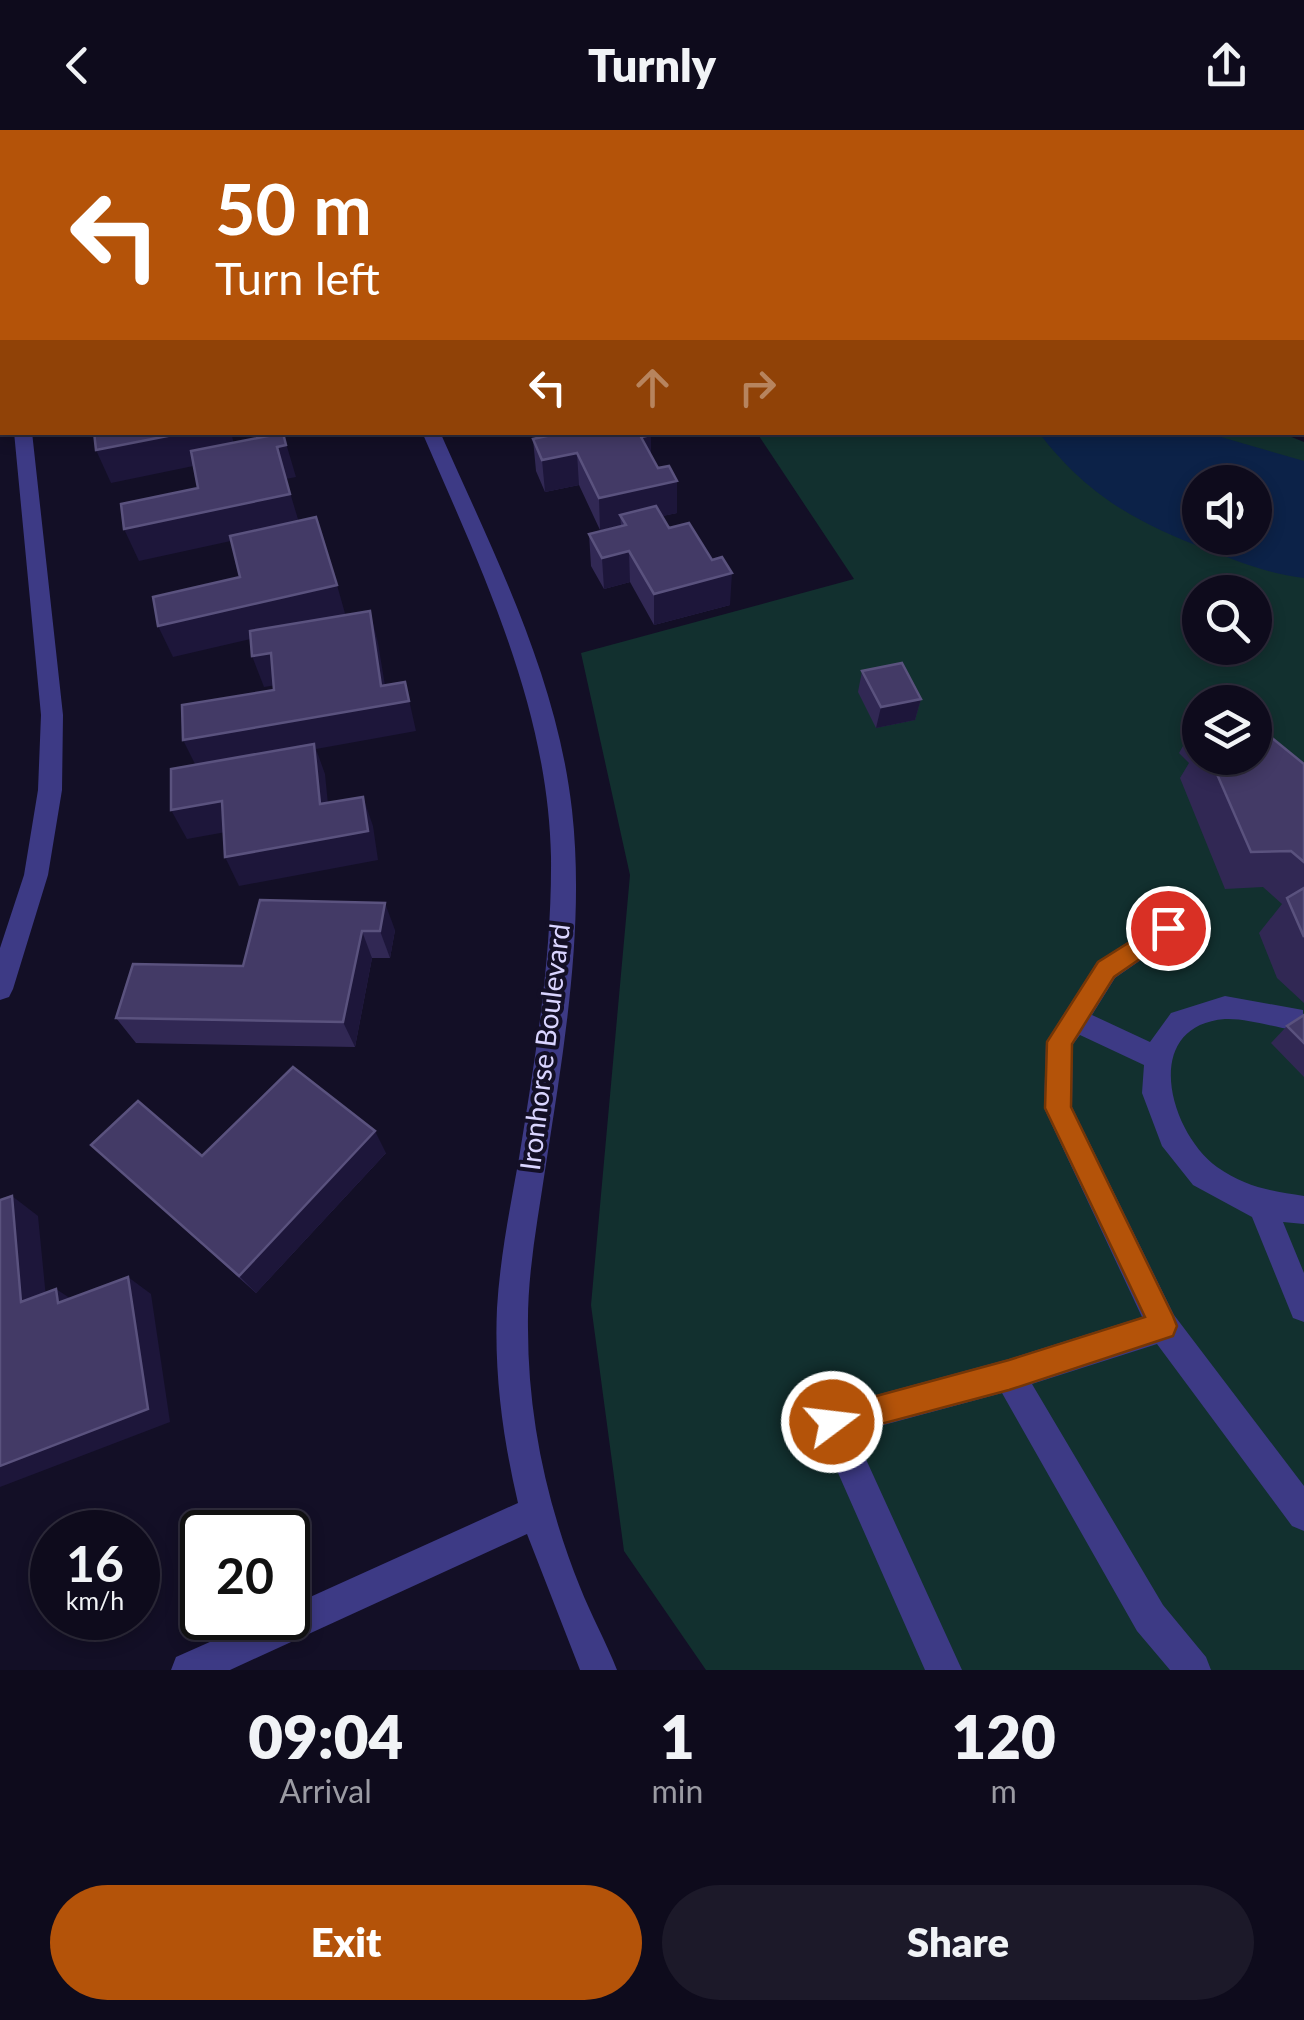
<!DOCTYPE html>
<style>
:root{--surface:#0e0b1c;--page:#1c1929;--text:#f1f3f6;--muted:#9b9ba3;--line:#2e2b3b;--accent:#b45309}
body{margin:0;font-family:Lato,sans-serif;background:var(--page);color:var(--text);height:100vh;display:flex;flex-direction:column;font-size:38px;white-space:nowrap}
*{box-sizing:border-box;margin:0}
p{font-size:32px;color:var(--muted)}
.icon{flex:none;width:55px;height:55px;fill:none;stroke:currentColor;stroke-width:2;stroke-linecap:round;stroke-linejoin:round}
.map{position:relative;height:1540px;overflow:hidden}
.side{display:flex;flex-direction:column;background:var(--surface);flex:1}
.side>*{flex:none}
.hud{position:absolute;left:0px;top:0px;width:1305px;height:305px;box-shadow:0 5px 15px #0003,0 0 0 2px var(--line);background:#b45309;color:#fff;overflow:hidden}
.fabs{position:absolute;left:1182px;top:335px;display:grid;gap:20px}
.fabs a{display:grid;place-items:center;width:90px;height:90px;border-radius:50%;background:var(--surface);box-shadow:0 5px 15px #0003,0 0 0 2px var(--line);font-size:50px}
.speed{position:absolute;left:30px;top:1380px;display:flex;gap:20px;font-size:50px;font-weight:700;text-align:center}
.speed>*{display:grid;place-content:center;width:130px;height:130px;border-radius:50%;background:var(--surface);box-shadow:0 5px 15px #0003,0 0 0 2px var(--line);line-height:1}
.speed small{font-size:25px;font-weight:400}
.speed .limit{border:5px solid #111;border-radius:15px;background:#fff;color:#111}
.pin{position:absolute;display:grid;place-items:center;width:85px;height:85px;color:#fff;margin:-42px;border:5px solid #fff;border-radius:50%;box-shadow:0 2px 10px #0007}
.me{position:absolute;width:110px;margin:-55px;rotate:75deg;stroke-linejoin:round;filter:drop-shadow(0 0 8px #0008)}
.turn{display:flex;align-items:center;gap:35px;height:210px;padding:0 50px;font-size:45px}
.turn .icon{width:130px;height:130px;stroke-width:2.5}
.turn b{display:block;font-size:70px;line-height:85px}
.lanes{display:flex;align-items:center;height:95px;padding:0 50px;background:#0003;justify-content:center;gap:50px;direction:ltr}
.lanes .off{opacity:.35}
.eta{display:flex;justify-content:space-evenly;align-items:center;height:170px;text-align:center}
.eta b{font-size:60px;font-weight:800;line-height:70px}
.cta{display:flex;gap:20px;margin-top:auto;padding:20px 50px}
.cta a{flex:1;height:115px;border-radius:60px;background:var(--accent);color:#fff;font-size:40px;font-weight:800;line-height:115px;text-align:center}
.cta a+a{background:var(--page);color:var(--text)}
header{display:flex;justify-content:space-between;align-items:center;height:130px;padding:0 50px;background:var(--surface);font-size:45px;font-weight:800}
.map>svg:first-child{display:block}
.green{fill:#12302f;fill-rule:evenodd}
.water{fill:#0c2248;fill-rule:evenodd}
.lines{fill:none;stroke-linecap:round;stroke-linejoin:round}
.minor{fill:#3d3a85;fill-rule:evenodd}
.wall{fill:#312854}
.shaded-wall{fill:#1d163a}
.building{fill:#433a66;stroke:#5a527e;stroke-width:2.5}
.route{fill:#b45309;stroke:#753606;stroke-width:2.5}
.labels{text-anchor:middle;stroke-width:8;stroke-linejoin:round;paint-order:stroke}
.street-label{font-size:28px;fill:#d9d4ff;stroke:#130f26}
</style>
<header><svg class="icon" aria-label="back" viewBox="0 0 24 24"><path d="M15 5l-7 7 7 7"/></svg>Turnly<svg class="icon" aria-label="share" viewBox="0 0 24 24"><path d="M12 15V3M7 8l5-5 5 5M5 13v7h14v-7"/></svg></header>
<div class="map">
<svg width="1304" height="1540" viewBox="0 0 1304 1540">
<rect width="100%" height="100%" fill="#130f26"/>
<g class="green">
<polygon points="734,0 1231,0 731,2"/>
<path d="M1279,302L1304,312V1540H706L624,1421L591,1175L630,745L581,523L854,449L757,303ZM1200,352H1255V408H1200ZM1200,462H1255V518H1200ZM1200,572H1255V628H1200Z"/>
</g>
<path class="water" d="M1039,303H1207L1304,331V448C1269,444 1240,432 1208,420C1135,392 1087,365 1039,303ZM1200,352H1255V408H1200Z"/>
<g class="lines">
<g class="minor">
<polygon points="14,302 32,302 63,585 62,660 48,745 13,859 9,867 0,870 0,818 24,745 38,660 41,585"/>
<path d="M422,302H440C494,424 557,546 572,680C585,797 564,918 546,1034C538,1089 527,1143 528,1199C528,1288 547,1375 580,1457C591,1485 606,1512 617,1540H580L527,1404L230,1540H171L176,1527L264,1488H288V1477L518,1373C503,1309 494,1244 497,1178C500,1128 510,1078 519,1028C535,929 552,829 551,727C548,576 481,439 422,302Z"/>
<path d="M1168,786L1177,789L1181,797L1177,805L1115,848L1092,885L1150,912L1171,883L1225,866L1303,880V896L1294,900C1273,897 1246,888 1225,889C1140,896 1169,1002 1217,1037C1245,1057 1271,1061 1304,1066V1094L1283,1092L1304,1143V1192L1293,1188L1252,1087L1193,1055L1162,1016L1142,963L1144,935L1080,905L1073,914L1072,977L1174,1185L1304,1356V1401L1292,1396L1157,1214L1032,1254L1163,1475L1206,1527L1211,1540H1170L1137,1501L1002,1263L854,1303L962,1540H925L816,1293L820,1281L832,1277L1009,1229L1142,1187L1044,978L1046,912L1097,832Z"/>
</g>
</g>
<g class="wall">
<polygon points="0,0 61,0 62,2 2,2 2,59 0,59"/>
<polygon points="209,0 352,0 350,2 209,2"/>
<polygon points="1302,15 1304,16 1304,128 1302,127"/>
<polygon points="651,305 651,326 677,383 662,386 669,398 730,475 654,495 630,452 604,459 591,436 589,404 621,397 621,395 600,400 579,355 545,362 536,341 533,309"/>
<polygon points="862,541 921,569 915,590 876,598 858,562"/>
<polygon points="1200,586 1200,628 1255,628 1304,634 1304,873 1277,848 1259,803 1282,774 1263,757 1225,759 1180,648 1189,633 1179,623"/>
<polygon points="260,770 395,800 390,828 372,828 355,917 136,913 116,888 243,836"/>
<polygon points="1304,885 1304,947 1271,913 1287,896"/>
<polygon points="91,1015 202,1026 386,1023 256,1163"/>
</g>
<g class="shaded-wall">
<polygon points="188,302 231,302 237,327 111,353 96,320"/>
<polygon points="283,303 296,347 286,349 300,396 139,431 124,399 277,317"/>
<polygon points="651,305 651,337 641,307"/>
<polygon points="577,323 579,355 545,362 542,330"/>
<polygon points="677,351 677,383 626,394 620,385 621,395 600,400 599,368"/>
<polygon points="629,421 630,452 604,459 602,428"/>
<polygon points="732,443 730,475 654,495 654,464"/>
<polygon points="337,455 346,487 173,527 158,496"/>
<polygon points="370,481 378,513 388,574 405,552 416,601 316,619 325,644 331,704 198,640 183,610 381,556"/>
<polygon points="271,523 283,554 264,557 252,526"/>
<polygon points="921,569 915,590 876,598 881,577"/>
<polygon points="363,667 373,696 378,730 239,756 225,727"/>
<polygon points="222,671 237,700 187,709 171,680"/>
<polygon points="385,773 395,800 390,828 380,801"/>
<polygon points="362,801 372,828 355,917 343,892"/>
<polygon points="375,1001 386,1023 256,1163 239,1146"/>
<polygon points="12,1066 38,1086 48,1188 21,1172"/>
<polygon points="128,1147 151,1164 170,1292 0,1357 0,1336"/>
<polygon points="56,1159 82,1176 58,1173"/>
</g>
<g class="building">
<polygon points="5,0 50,0 47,2"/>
<polygon points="515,0 647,0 645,2 527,2"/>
<rect x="0" y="12" width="2" height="16"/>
<polygon points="1302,15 1304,16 1304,43 1302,42"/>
<polygon points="1302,50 1304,51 1304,78 1302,78"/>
<polygon points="1302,191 1304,192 1304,214 1302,214"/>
<polygon points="94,302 188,302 96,320"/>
<polygon points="565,302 650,302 651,305 641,307 658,338 669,336 677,351 599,368 577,323 542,330 533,309"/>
<polygon points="283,303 286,315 277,317 290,364 124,399 121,374 198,358 191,321"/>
<polygon points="656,376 669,398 689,393 712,430 722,427 732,443 654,464 629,421 602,428 589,404 626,395 620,385"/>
<polygon points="316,387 337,455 158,496 153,467 240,447 230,406"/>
<polygon points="370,481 381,556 405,552 409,571 183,610 182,575 274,560 271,523 252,526 250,501"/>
<polygon points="902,533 921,569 881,577 862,541"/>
<polygon points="1255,599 1261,599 1304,634 1304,732 1291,721 1251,722 1210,628 1255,628"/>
<polygon points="314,614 320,674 363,667 368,701 225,727 222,671 171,680 171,639"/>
<polygon points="1304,758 1304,807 1287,768"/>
<polygon points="260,770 385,773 380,801 362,801 343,892 116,888 133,834 243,836"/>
<polygon points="1304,885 1304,913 1287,896"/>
<polygon points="293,937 375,1001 239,1146 91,1015 138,971 202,1026"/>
<polygon points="12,1066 21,1172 56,1159 58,1173 128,1147 148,1279 0,1336 0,1070"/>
</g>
<polygon class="route" points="1168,788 1176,791 1180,798 1176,804 1114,847 1072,914 1071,977 1173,1186 1177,1196 1173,1206 1009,1260 832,1307 821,1303 817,1292 821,1282 832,1278 1009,1230 1145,1187 1045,978 1047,912 1098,832"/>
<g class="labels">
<g class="street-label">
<text transform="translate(545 917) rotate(-83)" y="10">Ironhorse Boulevard</text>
</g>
</g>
</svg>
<div class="fabs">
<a><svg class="icon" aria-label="sound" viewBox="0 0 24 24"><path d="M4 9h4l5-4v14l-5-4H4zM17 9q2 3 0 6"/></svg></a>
<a><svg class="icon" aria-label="search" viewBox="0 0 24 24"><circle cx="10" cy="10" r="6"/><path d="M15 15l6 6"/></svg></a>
<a><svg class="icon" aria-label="layers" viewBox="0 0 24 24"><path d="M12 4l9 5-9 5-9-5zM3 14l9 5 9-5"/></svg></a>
</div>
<div class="speed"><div>16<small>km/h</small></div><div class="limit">20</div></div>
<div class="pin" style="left:1168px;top:798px;background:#d93025"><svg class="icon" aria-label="arrive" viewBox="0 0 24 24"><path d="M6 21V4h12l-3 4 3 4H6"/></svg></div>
<svg class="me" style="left:832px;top:1292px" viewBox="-20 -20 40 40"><circle r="17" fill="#b45309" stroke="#fff" stroke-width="3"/><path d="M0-11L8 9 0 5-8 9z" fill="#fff"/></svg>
<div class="hud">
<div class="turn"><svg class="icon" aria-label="left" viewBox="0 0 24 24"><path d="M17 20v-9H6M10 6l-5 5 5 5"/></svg><div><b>50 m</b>Turn left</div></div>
<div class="lanes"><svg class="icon" aria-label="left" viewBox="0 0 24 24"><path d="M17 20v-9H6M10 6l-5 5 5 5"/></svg><svg class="icon off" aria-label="ahead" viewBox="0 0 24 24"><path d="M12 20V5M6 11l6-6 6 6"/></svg><svg class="icon off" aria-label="right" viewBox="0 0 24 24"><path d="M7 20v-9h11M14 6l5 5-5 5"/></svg></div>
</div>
</div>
<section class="side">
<div class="eta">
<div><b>09:04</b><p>Arrival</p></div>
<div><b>1</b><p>min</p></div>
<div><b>120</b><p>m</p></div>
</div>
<div class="cta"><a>Exit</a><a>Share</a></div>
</section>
